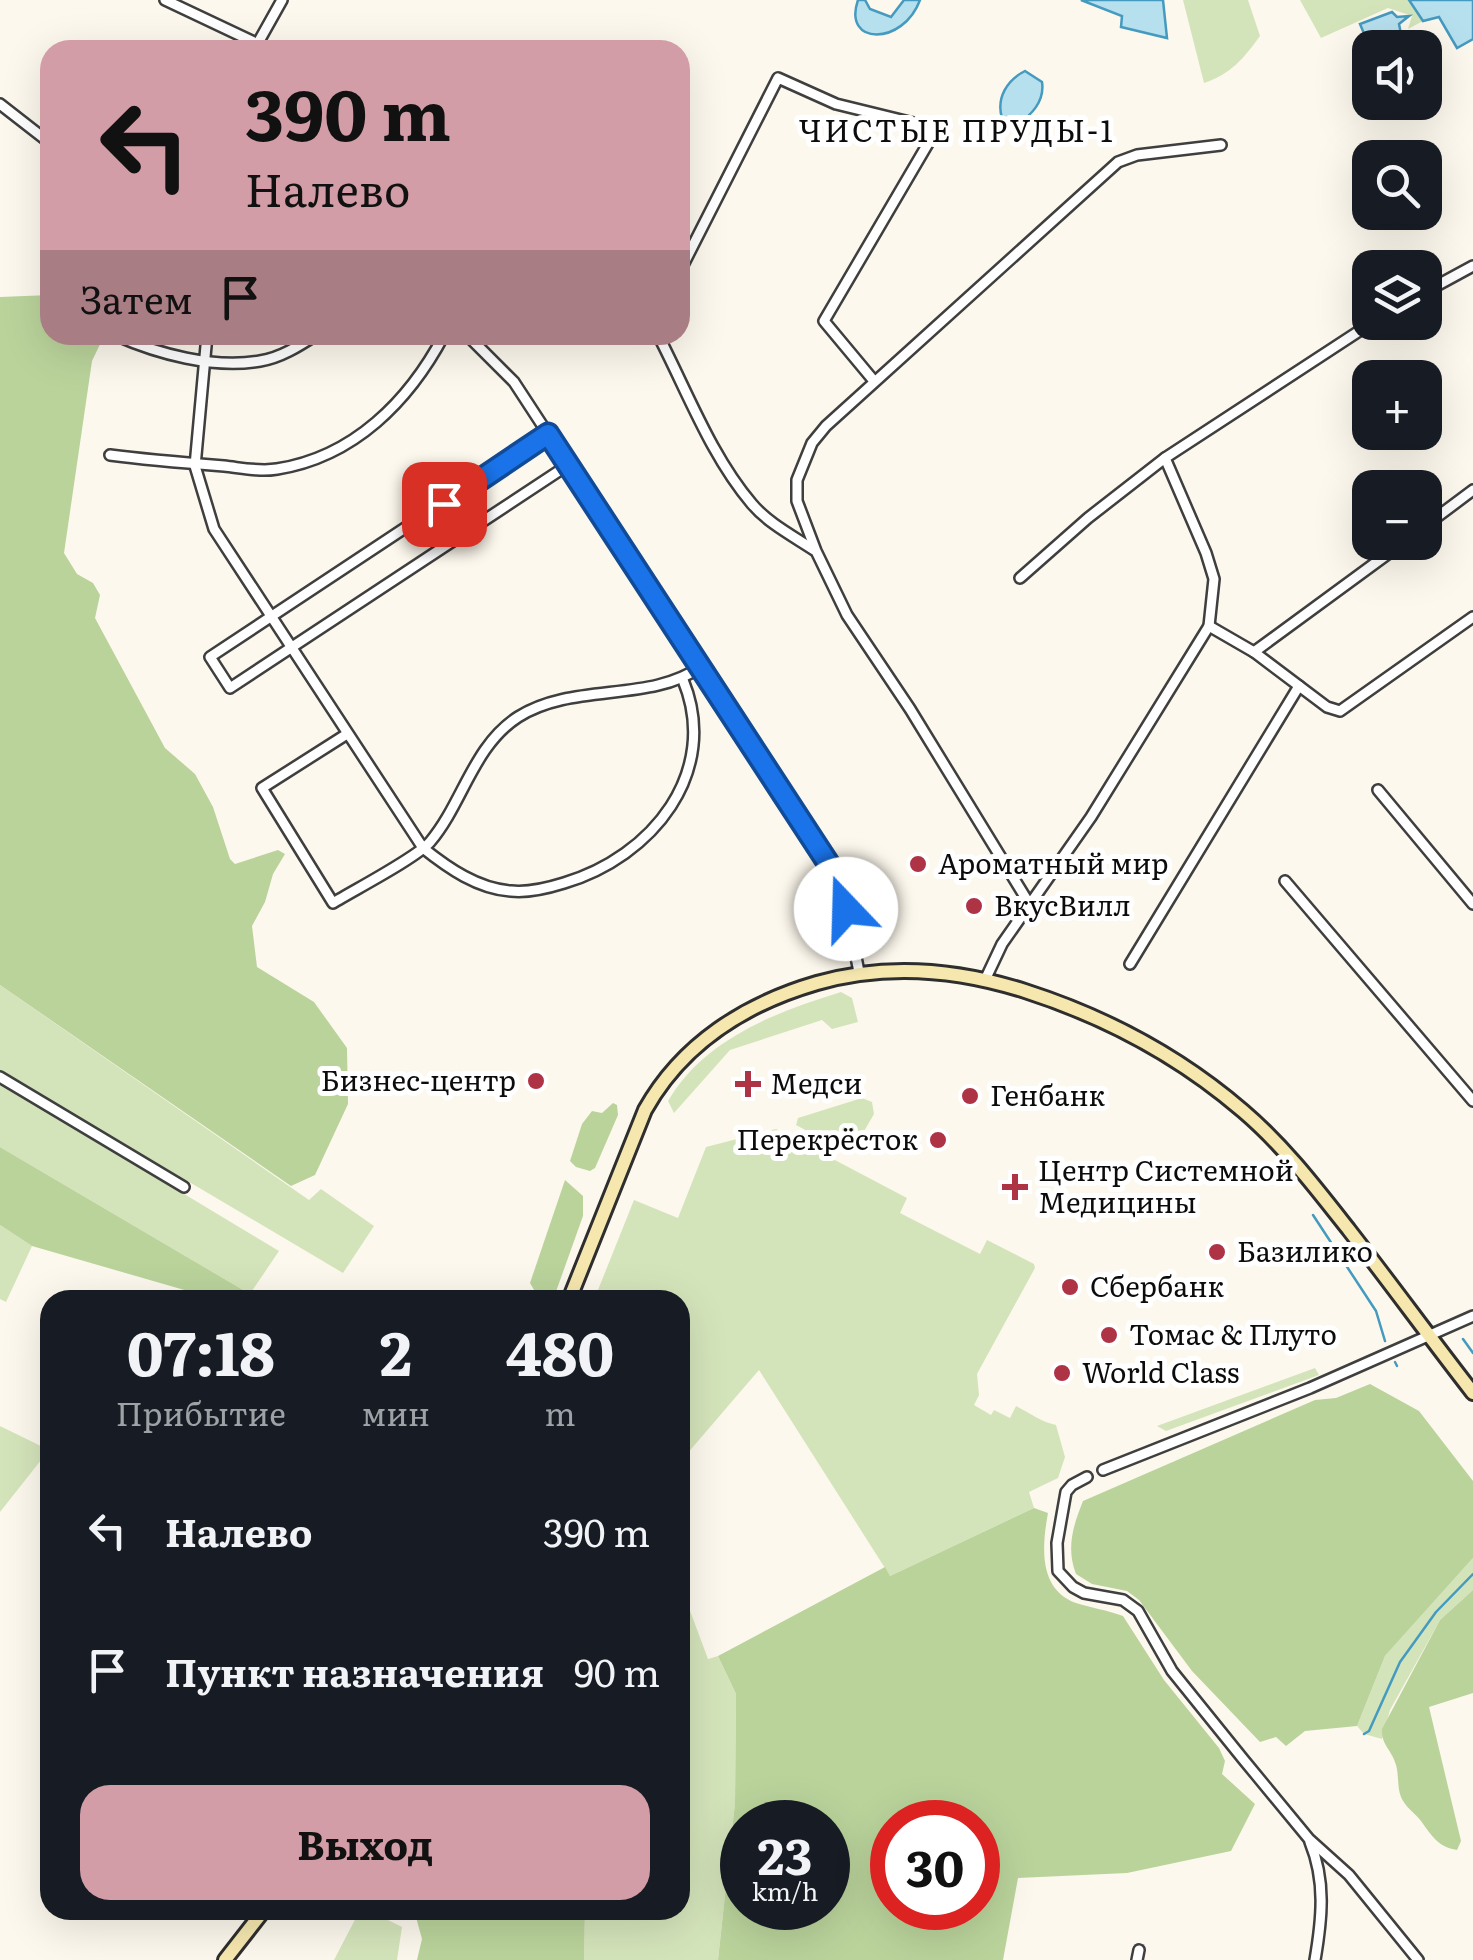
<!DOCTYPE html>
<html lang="ru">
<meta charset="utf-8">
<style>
:root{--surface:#171b24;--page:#20242c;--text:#f1f3f6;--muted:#9ea1a6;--accent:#d29da6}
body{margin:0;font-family:Literata,serif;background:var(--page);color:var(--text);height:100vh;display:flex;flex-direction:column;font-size:38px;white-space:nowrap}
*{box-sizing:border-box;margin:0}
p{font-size:32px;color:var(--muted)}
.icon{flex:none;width:55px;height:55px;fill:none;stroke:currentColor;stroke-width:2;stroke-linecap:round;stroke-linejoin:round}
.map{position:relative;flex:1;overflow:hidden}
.side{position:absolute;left:40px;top:1290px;width:650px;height:630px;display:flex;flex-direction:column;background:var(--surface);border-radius:30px;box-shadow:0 10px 40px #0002}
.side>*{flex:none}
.top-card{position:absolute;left:40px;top:40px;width:650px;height:305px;border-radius:30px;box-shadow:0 10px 40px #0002;background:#d29da6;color:#111;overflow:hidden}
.controls{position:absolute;left:1352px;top:30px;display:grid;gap:20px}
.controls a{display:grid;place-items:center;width:90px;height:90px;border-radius:20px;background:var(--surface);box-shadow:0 10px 40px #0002;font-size:50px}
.speed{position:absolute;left:720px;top:1800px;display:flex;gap:20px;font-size:50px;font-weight:700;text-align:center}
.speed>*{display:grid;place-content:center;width:130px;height:130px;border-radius:50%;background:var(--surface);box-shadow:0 10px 40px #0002;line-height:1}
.speed small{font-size:25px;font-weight:400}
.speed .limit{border:15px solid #d22;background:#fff;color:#111}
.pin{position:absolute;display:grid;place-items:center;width:85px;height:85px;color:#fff;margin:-42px;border-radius:20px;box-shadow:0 5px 15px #0006}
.me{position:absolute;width:110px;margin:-55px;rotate:339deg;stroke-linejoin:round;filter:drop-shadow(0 0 8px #0008)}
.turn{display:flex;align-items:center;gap:35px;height:210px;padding:0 40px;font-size:45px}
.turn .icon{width:130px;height:130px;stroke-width:2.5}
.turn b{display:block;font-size:70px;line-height:85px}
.then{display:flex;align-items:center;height:95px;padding:0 40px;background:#0003;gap:20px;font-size:38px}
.eta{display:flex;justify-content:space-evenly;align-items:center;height:170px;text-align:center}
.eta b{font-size:60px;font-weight:700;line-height:70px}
.button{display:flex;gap:20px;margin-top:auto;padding:20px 40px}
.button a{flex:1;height:115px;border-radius:30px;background:var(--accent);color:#111;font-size:40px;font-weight:700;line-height:115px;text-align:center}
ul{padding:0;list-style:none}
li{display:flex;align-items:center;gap:30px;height:140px;padding:0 40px}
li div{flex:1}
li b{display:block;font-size:38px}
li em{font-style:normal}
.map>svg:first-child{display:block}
.green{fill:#d4e4ba}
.forest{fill:#bad39b;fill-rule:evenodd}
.water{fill:#b7e0ef;stroke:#459abf;stroke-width:2.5}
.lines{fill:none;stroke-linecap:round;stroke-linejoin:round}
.stream{stroke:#459abf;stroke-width:2.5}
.minor-casing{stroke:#3f3f3f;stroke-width:14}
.secondary-casing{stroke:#2e2e2e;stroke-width:18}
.minor{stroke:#fff;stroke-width:9}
.secondary{stroke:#f6e7af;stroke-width:12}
.route-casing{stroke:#114b97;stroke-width:25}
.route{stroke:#1a73e8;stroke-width:18}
.poi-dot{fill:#ad3345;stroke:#fff;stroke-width:4}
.labels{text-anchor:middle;stroke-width:10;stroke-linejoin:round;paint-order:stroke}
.poi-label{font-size:28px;fill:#0c0c0c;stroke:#fff;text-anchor:start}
.neighbourhood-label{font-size:30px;letter-spacing:2.5px;fill:#0c0c0c;stroke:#fff}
</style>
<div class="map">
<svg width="1473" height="1960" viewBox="0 0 1473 1960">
<rect width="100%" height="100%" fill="#fdf8ed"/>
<g class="green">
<path d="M1183,0H1248L1260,36C1244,58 1231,74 1204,83Z"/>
<polygon points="1300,0 1409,0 1423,21 1408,29 1412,16 1388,8 1321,38"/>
<polygon points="0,985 309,1200 321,1189 374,1226 343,1273 0,1070"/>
<path d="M841,992L852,998L858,1022L832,1029L822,1020L730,1050L674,1113L668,1101C704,1039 776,1012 841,992Z"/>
<polygon points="0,1083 279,1251 250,1294 0,1147"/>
<polygon points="862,1098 872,1102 874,1114 852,1152 844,1151 796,1125 798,1118"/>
<path d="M776,1129L907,1198L900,1213L980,1254L987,1240L1034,1264L1035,1268L977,1374L979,1395L974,1405L991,1415L994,1410L1010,1418L1016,1406C1030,1413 1041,1422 1056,1425L1065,1457L1058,1478L1029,1492L1034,1508L890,1576L759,1370L680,1462V1300H594L634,1200L678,1218L706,1147Z"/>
<polygon points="0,1225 32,1246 6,1302 0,1299"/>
<polygon points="1315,1368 1319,1375 1166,1431 1157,1426"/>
<polygon points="0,1426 49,1450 0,1512"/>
<polygon points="1473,1558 1473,1590 1440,1620 1390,1710 1382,1739 1364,1734 1357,1726 1385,1656"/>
<polygon points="680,1584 708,1659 718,1656 736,1694 735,1803 718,1960 584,1960 585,1910 680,1910"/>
<polygon points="360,1910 368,1910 402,1927 397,1960 334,1960"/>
</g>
<g class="forest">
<polygon points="50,295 50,335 97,335 103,338 92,361 64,553 77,574 93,583 100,595 95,618 165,748 195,774 213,807 230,859 235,864 278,850 285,854 273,874 265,902 252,926 257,967 314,1002 347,1048 348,1104 315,1175 291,1186 0,985 0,297"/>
<polygon points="613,1103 617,1105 618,1115 595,1168 590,1171 576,1167 570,1161 582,1124 592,1111 602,1113"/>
<polygon points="0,1147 250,1294 247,1300 219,1300 32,1246 0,1225"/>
<polygon points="565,1180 583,1196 583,1216 553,1300 540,1300 530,1283"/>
<path d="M1370,1384L1419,1411L1473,1481V1558L1385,1656L1357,1726L1305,1731L1286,1746L1276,1737L1260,1742L1192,1671L1139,1600L1127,1591L1092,1584L1076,1574C1066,1548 1073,1526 1083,1501L1315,1400L1336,1398Z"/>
<path d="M1034,1508L1048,1513C1042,1546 1038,1589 1076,1603C1092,1608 1107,1610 1123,1616L1164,1680L1219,1748L1225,1761L1222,1774L1255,1804L1231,1851L1127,1873L1018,1878L1003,1960H718L735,1803L736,1694L718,1656L885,1567L890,1576ZM828,1822V1908H742V1822ZM978,1822V1908H892V1822Z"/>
<path d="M1473,1590V1693L1429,1707L1461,1841L1457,1850C1438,1847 1432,1836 1421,1821C1415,1813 1405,1807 1401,1797C1397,1787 1399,1775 1396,1765C1392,1750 1381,1745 1382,1729L1440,1620Z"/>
<polygon points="414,1910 585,1910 584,1960 417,1960 422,1939"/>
</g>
<g class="water">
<path d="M858,0H865L870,9L891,17L904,0H920C903,46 842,46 858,0Z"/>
<polygon points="1081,0 1163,0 1167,38 1121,27 1122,16"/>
<polygon points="1409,0 1473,0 1473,39 1457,48 1439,17 1423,21"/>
<polygon points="1392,12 1397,17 1409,16 1399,24 1403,44 1399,47 1370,48 1360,24"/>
<path d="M1025,71L1042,82C1045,102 1031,115 1016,126L1002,118C996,98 1007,80 1025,71Z"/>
</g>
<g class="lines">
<g class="stream">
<polyline points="1313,1215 1376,1311 1385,1341"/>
<polyline points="1463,1339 1473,1353"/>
<polyline points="1395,1362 1397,1366"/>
<polyline points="1364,1734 1369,1731 1400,1662 1436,1612 1473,1574"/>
</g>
<g class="minor-casing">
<g id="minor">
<polyline points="165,0 258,44"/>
<polyline points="254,50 282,0"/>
<polyline points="0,104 50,143"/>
<polyline points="680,271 778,78 836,104 930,127 933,135 824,321 874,381"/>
<polyline points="1425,292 1473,266"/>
<path d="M115,335C158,354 213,369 260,361C280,358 299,346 316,335"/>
<path d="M207,335L195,466L214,529L423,848C448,868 478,889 511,891C528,893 548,888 564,883C652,857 721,772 683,680"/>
<polyline points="467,335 514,382 830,866 843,892 859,972"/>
<path d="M658,335C687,391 711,456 752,504C768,523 793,536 814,550"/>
<polyline points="547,434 210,657 230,688 568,465"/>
<path d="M110,455C148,460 186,463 224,466C242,468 259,472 277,469C354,457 409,401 444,335"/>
<polyline points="1425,526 1473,490"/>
<polyline points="1020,578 1088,518 1165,458"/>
<polyline points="1209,626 1254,652 1327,707 1340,711 1473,617"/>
<polyline points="1254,652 1404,542"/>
<path d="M347,734L262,788L333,903C354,890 416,858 430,842C463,803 473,746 518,717C573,682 650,703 700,667"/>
<polyline points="1378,790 1473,904"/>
<polyline points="1285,881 1473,1101"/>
<polyline points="1030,905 910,709 847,615 816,551 797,501 797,480 812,443 826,426 1118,162 1137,155 1221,145"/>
<polyline points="1130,964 1299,686"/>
<polyline points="985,980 1002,944 1091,817 1209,626 1214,579 1206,553 1165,458 1373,322"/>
<polyline points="0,1077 184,1187"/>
<polyline points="1103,1470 1310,1388 1473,1316"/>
<polyline points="1087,1477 1072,1485 1066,1492 1057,1543 1058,1571 1073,1587 1084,1593 1123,1600 1138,1611 1172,1671 1243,1759 1309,1839 1349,1875 1418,1960"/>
<path d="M1310,1842C1326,1881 1322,1919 1315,1960"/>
<polyline points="1137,1960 1139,1950"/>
</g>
</g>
<g class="secondary-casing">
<g id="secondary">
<path d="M569,1300L645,1110C682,1044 745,1004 817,983C887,963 956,969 1025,991C1106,1017 1179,1056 1243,1111C1284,1146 1316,1188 1349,1230C1391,1284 1431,1339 1473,1393"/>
<polyline points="225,1960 264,1910"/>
</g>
</g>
<use href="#minor" class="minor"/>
<use href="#secondary" class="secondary"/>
</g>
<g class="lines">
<g class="route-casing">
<polyline id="route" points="444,504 548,434 830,866 842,892 846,909"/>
</g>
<use href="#route" class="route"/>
</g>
<g class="poi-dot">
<circle cx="918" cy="864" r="10"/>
<circle cx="974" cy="906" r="10"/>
<circle cx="536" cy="1081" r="10"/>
<path d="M743 1069h10v10h10v10h-10v10h-10v-10h-10v-10h10z"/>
<circle cx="970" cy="1096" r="10"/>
<circle cx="938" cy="1140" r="10"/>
<path d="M1010 1172h10v10h10v10h-10v10h-10v-10h-10v-10h10z"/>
<circle cx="1217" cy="1252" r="10"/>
<circle cx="1070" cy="1287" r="10"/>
<circle cx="1109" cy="1335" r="10"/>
<circle cx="1062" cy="1373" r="10"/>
</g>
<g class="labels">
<g class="poi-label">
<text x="938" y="874">Ароматный мир</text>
<text x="994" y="916">ВкусВилл</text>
<text x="516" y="1091" text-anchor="end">Бизнес-центр</text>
<text x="770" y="1094">Медси</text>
<text x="990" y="1106">Генбанк</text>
<text x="918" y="1150" text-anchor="end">Перекрёсток</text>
<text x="1038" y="1181">Центр Системной<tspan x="1038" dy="32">Медицины</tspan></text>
<text x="1237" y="1262">Базилико</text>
<text x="1090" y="1297">Сбербанк</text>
<text x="1129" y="1345">Томас &amp; Плуто</text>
<text x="1082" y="1383">World Class</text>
</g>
<g class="neighbourhood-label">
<text x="957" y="142">ЧИСТЫЕ ПРУДЫ-1</text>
</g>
</g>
</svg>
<div class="controls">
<a><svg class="icon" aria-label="sound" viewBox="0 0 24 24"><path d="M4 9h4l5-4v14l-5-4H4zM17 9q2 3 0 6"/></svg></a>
<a><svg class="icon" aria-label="search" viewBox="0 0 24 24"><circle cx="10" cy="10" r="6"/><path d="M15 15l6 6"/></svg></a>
<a><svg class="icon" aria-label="layers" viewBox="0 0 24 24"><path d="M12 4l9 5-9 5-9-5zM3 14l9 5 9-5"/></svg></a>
<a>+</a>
<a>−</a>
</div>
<div class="speed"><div>23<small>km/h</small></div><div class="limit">30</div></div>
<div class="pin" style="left:444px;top:504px;background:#d93025"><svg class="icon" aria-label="arrive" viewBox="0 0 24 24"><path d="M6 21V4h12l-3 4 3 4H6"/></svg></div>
<svg class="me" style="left:846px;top:909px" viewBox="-20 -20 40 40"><circle r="19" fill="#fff"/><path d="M0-13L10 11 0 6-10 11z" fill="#1a73e8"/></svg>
<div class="top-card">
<div class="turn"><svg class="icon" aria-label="left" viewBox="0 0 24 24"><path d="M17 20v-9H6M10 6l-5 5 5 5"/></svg><div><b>390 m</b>Налево</div></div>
<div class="then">Затем<svg class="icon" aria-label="arrive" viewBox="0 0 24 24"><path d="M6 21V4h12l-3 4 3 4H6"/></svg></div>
</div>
<section class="side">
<div class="eta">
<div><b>07:18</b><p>Прибытие</p></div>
<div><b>2</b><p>мин</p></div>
<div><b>480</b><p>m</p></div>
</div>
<ul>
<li><svg class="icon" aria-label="left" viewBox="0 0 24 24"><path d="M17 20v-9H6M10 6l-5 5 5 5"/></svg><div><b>Налево</b></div><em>390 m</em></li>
<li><svg class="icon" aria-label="arrive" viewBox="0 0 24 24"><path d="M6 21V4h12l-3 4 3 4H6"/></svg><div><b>Пункт назначения</b></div><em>90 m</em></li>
</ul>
<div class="button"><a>Выход</a></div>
</section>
</div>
